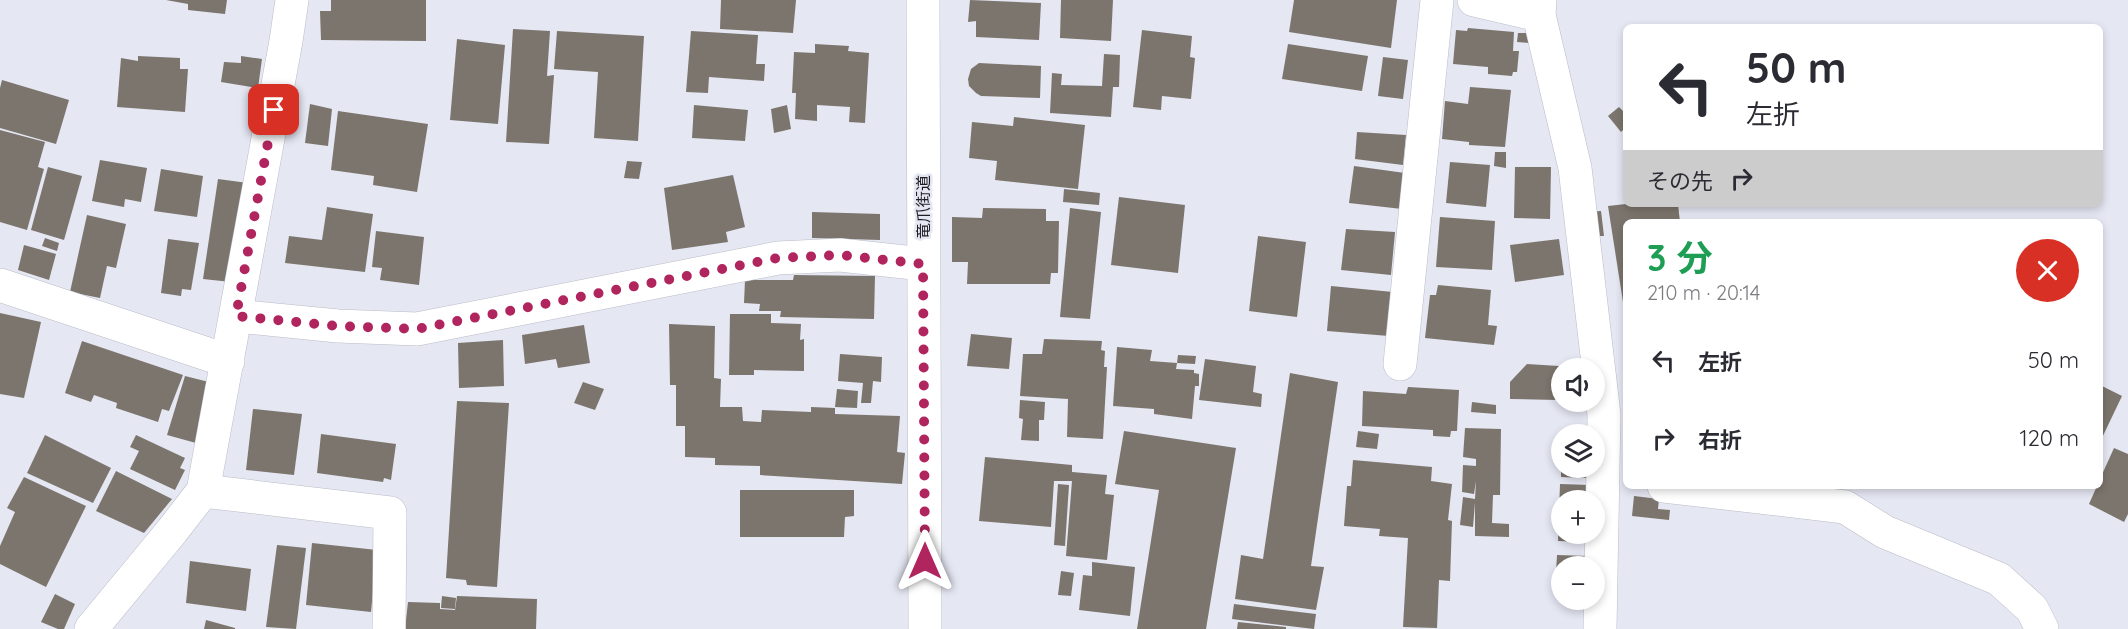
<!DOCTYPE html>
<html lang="ja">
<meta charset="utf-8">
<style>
:root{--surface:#fff;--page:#f7f7f7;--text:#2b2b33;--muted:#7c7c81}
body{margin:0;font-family:Quicksand,"Noto Sans JP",sans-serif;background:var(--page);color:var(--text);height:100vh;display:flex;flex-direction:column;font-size:22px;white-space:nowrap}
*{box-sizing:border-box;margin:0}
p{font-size:20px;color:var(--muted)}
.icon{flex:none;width:33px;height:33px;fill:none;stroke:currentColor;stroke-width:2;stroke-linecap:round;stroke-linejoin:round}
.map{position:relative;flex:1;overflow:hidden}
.sheet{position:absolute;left:1623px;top:219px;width:480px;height:270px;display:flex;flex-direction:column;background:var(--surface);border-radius:9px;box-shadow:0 3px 9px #0003}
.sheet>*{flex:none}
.guide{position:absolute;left:1623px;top:24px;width:480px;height:183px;border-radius:9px;box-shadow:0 3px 9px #0003;background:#fff;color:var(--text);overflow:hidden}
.controls{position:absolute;left:1551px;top:358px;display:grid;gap:12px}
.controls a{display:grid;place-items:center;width:54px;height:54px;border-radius:50%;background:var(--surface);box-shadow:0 3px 9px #0003;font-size:30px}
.pin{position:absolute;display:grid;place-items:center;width:51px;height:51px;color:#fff;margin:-26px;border-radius:12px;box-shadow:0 3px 9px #0006}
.me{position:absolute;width:66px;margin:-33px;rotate:0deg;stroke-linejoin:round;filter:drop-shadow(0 0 4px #0008)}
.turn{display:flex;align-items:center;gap:21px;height:126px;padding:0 24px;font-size:27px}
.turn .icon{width:78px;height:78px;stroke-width:2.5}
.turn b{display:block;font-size:42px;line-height:51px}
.then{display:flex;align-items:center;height:57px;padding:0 24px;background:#0003;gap:12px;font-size:22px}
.round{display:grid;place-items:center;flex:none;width:63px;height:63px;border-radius:32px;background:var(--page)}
.overview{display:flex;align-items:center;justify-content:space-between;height:102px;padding:0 24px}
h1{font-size:36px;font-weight:700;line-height:45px;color:#1e9e55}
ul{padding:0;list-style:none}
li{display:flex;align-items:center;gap:18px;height:78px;padding:0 24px}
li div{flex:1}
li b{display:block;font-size:22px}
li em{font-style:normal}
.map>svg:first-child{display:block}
.building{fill:#7c756d}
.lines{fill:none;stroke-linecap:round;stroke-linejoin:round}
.street-casing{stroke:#babcc7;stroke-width:34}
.secondary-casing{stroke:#babcc7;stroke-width:34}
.street{stroke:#fff;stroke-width:33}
.secondary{stroke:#fff;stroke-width:33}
.route{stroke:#b1255f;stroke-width:10;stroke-dasharray:0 18}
.labels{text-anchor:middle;stroke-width:5;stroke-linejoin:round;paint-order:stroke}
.street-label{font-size:16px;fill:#1e1f23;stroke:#e5e7f3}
</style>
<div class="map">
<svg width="2128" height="629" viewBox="0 0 2128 629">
<rect width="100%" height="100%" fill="#e5e7f3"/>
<g class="building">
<polygon points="166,0 227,0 225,14 188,10 188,4"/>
<polygon points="331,0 426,0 426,41 321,40 320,11 331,11"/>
<polygon points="721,0 796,0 793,33 720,29"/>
<polygon points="970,0 1041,3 1039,40 976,37 976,21 968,22"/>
<polygon points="1061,0 1113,0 1111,41 1060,38"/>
<polygon points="1294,0 1397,0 1391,48 1289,32"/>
<polygon points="1468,28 1514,32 1513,51 1519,51 1517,72 1513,72 1512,76 1488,74 1488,67 1453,64 1456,30 1467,31"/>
<polygon points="513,29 550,31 547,76 554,75 549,144 506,142"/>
<polygon points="1142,30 1192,36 1190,57 1195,58 1191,99 1162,96 1161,110 1133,107"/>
<polygon points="557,31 644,36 638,141 594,138 598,72 554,69"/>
<polygon points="691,31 758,35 756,64 765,64 764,81 709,77 708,93 686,92"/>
<polygon points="1518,33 1529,33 1529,43 1517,42"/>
<polygon points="457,39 505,45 498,124 450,120"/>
<polygon points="815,44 849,46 848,51 869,53 865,123 849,122 850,107 817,105 817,121 795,119 796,93 792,93 794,52 815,53"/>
<polygon points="1288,44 1368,56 1362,91 1282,79"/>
<polygon points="1104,54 1120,55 1119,87 1113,87 1111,117 1050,113 1052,73 1062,74 1061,85 1102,86"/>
<polygon points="138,56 180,58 180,69 188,69 185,112 117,107 121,58 138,61"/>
<polygon points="241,56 262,59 258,88 221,82 224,62 241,63"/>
<polygon points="1383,57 1408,60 1403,99 1378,96"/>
<polygon points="979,63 1041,66 1040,98 981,96 976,93 969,86 968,79 971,69"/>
<polygon points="2,80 69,100 56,144 0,128 0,88"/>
<polygon points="1470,87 1511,90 1505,147 1469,145 1469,142 1442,139 1445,101 1468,104"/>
<polygon points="310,104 332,109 328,146 305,143"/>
<polygon points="694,105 748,110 745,141 692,138"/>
<polygon points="787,105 791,129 774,133 771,109"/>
<polygon points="1619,107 1626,114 1626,127 1621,132 1608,116"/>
<polygon points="338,111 428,124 417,192 373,185 374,176 331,170"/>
<polygon points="1014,117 1085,125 1078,189 995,180 997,161 969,158 972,122 1013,126"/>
<polygon points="0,130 45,142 38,167 44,169 27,230 0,222"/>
<polygon points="1357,132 1406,135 1403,165 1355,159"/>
<polygon points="1495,152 1506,152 1506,168 1494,166"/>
<polygon points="100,160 147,168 141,202 125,199 124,207 92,201"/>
<polygon points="627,161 642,162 639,179 624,178"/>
<polygon points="1450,162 1490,165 1486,207 1446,203"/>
<polygon points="1354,166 1405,173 1402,209 1349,203"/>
<polygon points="48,167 82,176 64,240 31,230"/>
<polygon points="1515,167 1551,167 1550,219 1514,218"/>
<polygon points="161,169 203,176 197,217 154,211"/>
<polygon points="733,175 745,227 726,232 728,242 672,250 664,188"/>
<polygon points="218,179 248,183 231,282 203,279"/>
<polygon points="1064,189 1100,193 1099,205 1063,202"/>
<polygon points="1119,197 1185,205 1178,273 1111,265"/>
<polygon points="1626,204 1678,204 1680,222 1626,222 1625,315 1608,206"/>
<polygon points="327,207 373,214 365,272 285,263 289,236 322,240"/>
<polygon points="983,208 1046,209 1046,221 1059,221 1058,273 1051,273 1050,284 967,284 968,262 952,262 952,217 982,218"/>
<polygon points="1070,208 1101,212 1090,319 1060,317"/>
<polygon points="1601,211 1604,236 1589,236 1586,212"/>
<polygon points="812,212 880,214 880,240 812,238"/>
<polygon points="87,215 126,224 116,268 107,266 100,298 70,292"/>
<polygon points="1440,217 1495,221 1492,270 1436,267"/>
<polygon points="1346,229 1395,232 1391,275 1341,270"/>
<polygon points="376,231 424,237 419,285 380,280 382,268 372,267"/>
<polygon points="1258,236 1306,242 1297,317 1249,311"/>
<polygon points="45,238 59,243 57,251 42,246"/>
<polygon points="168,239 199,243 191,290 182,289 181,296 161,293"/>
<polygon points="1559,239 1564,275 1515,282 1510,245"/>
<polygon points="24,245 56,254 49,280 18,270"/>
<polygon points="794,275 875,276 874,319 780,317 781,311 759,311 760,304 744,303 745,280 793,280"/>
<polygon points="1438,285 1491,290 1488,325 1497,326 1494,345 1425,338 1430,295 1436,295"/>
<polygon points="1331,286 1393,292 1389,336 1327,331"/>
<polygon points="0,313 41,322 24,398 0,394"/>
<polygon points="730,314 771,314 771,323 801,324 800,340 804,339 804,371 754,370 754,375 729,375"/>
<polygon points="669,324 715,326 714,378 721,379 720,407 742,407 743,421 761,422 762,410 811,412 811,407 835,408 835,414 900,416 897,452 905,453 902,484 760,475 760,466 715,465 715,458 685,457 685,426 676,426 676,385 670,385"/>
<polygon points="584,325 590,363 558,368 556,359 525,364 522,335"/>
<polygon points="971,334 1012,338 1009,369 967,366"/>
<polygon points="1044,339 1102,341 1101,350 1105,351 1104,367 1107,367 1103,439 1067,437 1068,399 1020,396 1023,354 1042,354"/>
<polygon points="503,340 504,386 459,388 458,343"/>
<polygon points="82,341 183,375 169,411 162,409 158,422 116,408 117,403 94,395 91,402 65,393"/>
<polygon points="1117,347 1152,350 1150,361 1177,363 1176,369 1194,370 1194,373 1199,374 1199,386 1195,386 1192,419 1154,414 1154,409 1113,406"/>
<polygon points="840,354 882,357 881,382 873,381 871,403 861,403 863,383 838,381"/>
<polygon points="1178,355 1196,356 1195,364 1177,363"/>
<polygon points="1205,359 1256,366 1253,392 1262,394 1261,407 1199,400"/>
<polygon points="1527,364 1559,366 1557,400 1510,399 1510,382"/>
<polygon points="1290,373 1338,382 1311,566 1324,567 1316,610 1235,599 1241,555 1263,559"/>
<polygon points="185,376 213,383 196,443 167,435"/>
<polygon points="583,382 604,389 595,410 574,403"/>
<polygon points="2100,385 2122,396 2100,442"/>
<polygon points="1408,387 1459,390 1457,431 1451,431 1450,437 1433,436 1433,430 1362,426 1363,391 1406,394"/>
<polygon points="837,389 858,391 857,408 835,407"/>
<polygon points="1020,400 1045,402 1044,420 1039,420 1039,441 1021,440 1023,419 1019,418"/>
<polygon points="457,401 509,403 497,587 467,585 466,580 446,578"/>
<polygon points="1472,402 1496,405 1496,414 1471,412"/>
<polygon points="253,409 302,414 294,475 246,470"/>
<polygon points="1465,428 1501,429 1500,495 1493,495 1492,523 1509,524 1509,537 1475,536 1475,503 1473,527 1460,525 1463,497 1475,499 1476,481 1474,494 1462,492 1463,465 1476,466 1476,459 1463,457"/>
<polygon points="1124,431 1236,448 1206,629 1137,629 1159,490 1115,484"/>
<polygon points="1358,431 1379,434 1377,449 1356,447"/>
<polygon points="321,434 396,444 391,480 384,478 383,482 317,473"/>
<polygon points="45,435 111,468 93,503 27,473"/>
<polygon points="136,435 185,458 180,468 185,470 175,490 130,469 139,451 130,447"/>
<polygon points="2114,448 2128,454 2128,514 2124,522 2089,504 2097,486 2100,486 2100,479"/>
<polygon points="985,457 1072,465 1072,472 1107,475 1105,494 1114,495 1107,560 1066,556 1072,481 1054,481 1051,527 979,521"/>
<polygon points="1353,460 1432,467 1431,481 1452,484 1448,520 1452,521 1450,581 1439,580 1437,628 1403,627 1408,538 1379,536 1380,529 1344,526 1347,486 1351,486"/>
<polygon points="1561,470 1586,472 1586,478 1561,477"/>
<polygon points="116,471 172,499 144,533 96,511"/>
<polygon points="24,477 86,506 46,587 0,564 0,546 15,512 7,508"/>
<polygon points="1058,484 1069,485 1065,546 1054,545"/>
<polygon points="1560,484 1590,485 1589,501 1562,501 1562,534 1588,534 1588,542 1558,541"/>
<polygon points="740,490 854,490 854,516 845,517 844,537 740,537"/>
<polygon points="1634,496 1659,499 1658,509 1670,510 1669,520 1632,516"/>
<polygon points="312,543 377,550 371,612 306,605"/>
<polygon points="277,545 306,548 296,629 266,627"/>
<polygon points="1557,555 1588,556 1587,567 1562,567 1562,573 1556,573"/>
<polygon points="190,561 251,569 246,611 186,603"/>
<polygon points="1092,562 1135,567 1130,616 1079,610 1083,575 1092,576"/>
<polygon points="1061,571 1074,573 1071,596 1058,595"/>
<polygon points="55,594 75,604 64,629 58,629 41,622"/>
<polygon points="442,596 456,598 455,609 441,608"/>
<polygon points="457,596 537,599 536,629 405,629 408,602 440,603 440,609 455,610"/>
<polygon points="1234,604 1316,614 1314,629 1232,619"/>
<polygon points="206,620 235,628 235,629 204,629"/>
<polygon points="1238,622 1286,627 1286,629 1237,629"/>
</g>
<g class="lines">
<g class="street-casing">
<g id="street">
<polyline points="1474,0 1539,15"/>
<polyline points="1540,0 1539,15 1575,168 1604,415 1600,629"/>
<polyline points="0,285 228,361"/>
<polyline points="236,316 338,326 417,329 778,258 840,255 923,264"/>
<polyline points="1400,364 1437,0"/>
<polyline points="1664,486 1845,507 1885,532 1999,579 2032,609 2042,629"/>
<polyline points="203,491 390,513 389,629"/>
<polyline points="91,629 172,531 203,491 286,41 292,0"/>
</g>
</g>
<g class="secondary-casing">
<polyline id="secondary" points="923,0 925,629"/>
</g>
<use href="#street" class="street"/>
<use href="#secondary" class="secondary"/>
</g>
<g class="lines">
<polyline class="route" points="274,110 236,316 338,326 417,329 778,258 840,255 923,264 925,561"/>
</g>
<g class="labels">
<g class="street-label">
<text transform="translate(923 207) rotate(-90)" y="6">竜爪街道</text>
</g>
</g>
</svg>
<div class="controls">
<a><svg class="icon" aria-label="sound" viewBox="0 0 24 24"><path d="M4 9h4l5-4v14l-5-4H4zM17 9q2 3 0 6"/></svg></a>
<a><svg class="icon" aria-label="layers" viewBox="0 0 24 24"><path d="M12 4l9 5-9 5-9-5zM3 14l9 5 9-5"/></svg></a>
<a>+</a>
<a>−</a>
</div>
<div class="pin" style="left:274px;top:110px;background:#d93025"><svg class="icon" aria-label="arrive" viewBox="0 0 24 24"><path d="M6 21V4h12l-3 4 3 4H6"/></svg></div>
<svg class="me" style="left:925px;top:561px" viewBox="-20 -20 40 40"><path d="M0-17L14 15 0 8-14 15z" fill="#b1255f" stroke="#fff" stroke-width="4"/></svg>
<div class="guide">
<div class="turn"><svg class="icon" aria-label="left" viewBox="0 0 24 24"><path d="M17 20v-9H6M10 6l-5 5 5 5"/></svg><div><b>50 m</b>左折</div></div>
<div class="then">その先<svg class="icon" aria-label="right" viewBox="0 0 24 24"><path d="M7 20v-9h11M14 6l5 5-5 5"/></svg></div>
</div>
<section class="sheet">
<div class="overview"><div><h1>3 分</h1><p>210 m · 20:14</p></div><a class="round" style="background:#d93025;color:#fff"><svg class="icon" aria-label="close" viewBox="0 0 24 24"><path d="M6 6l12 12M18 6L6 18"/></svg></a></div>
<ul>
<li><svg class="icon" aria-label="left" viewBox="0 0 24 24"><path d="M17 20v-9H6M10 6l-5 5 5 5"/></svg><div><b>左折</b></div><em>50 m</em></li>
<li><svg class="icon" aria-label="right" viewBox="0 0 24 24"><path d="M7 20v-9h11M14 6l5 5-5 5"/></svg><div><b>右折</b></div><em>120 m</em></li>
</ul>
</section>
</div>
